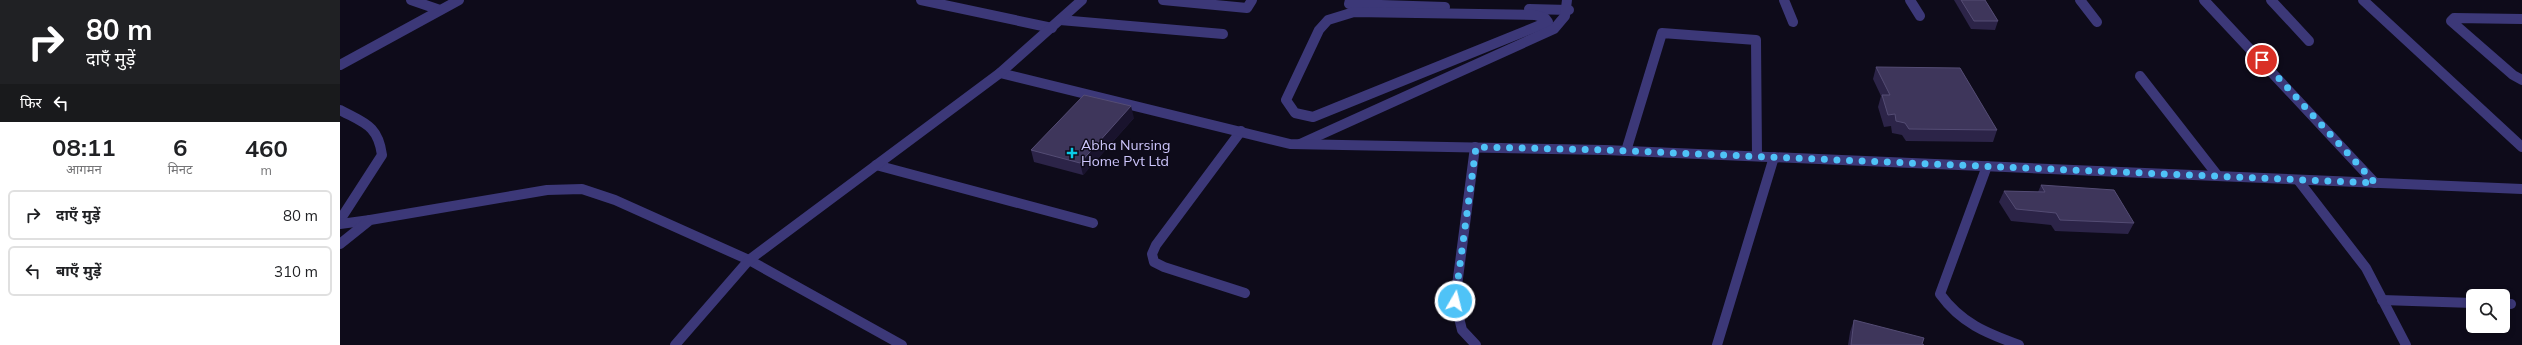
<!DOCTYPE html>
<html lang="hi">
<meta charset="utf-8">
<style>
:root{--surface:#fff;--page:#f6f6f6;--text:#202124;--muted:#757577;--line:#e0e0e0}
body{margin:0;font-family:Mulish,"Noto Sans Devanagari",sans-serif;background:var(--page);color:var(--text);height:100vh;display:flex;flex-direction:column;font-size:15px;white-space:nowrap}
*{box-sizing:border-box;margin:0}
p{font-size:13px;color:var(--muted)}
.icon{flex:none;width:22px;height:22px;fill:none;stroke:currentColor;stroke-width:2;stroke-linecap:round;stroke-linejoin:round}
.map{position:relative;flex:1;overflow:hidden}
.side{display:flex;flex-direction:column;background:var(--surface);width:340px}
.side>*{flex:none}
.guide{background:#202124;color:#fff;overflow:hidden}
.buttons{position:absolute;left:2126px;top:289px;display:grid;gap:8px}
.buttons a{display:grid;place-items:center;width:44px;height:44px;border-radius:6px;background:var(--surface);box-shadow:0 2px 6px #0003;font-size:20px}
.pin{position:absolute;display:grid;place-items:center;width:34px;height:34px;color:#fff;margin:-17px;border:2px solid #fff;border-radius:50%;box-shadow:0 1px 4px #0007}
.me{position:absolute;width:44px;margin:-22px;rotate:8deg;stroke-linejoin:round;filter:drop-shadow(0 0 3px #0008)}
.turn{display:flex;align-items:center;gap:14px;height:84px;padding:0 20px;font-size:18px}
.turn .icon{width:52px;height:52px;stroke-width:2.5}
.turn b{display:block;font-size:28px;line-height:34px}
.then{display:flex;align-items:center;height:38px;padding:0 20px;background:#0003;gap:8px;font-size:15px}
.eta{display:flex;justify-content:space-evenly;align-items:center;height:68px;text-align:center}
.eta b{font-size:24px;font-weight:700;line-height:28px}
ul{padding:0;list-style:none}
li{display:flex;align-items:center;gap:12px;height:50px;margin:0 8px 6px;padding:0 12px;border:2px solid var(--line);border-radius:6px}
li div{flex:1}
li b{display:block;font-size:15px}
li em{font-style:normal}
main{display:flex;flex:1;min-height:0}
.map>svg:first-child{display:block}
.lines{fill:none;stroke-linecap:round;stroke-linejoin:round}
.minor{stroke:#3c3878;stroke-width:10}
.tertiary{stroke:#3c3878;stroke-width:10}
.wall{fill:#2c2448}
.shaded-wall{fill:#19132d}
.building{fill:#3e365b;stroke:#544c74}
.route{stroke:#4fc3f7;stroke-width:7;stroke-dasharray:0 12.6}
.poi-dot{fill:#0acbe6;stroke:#0e0b1a;stroke-width:1.5}
.labels{text-anchor:middle;stroke-width:3;stroke-linejoin:round;paint-order:stroke}
.poi-label{font-size:14px;fill:#cec7fd;stroke:#0e0b1a;text-anchor:start}
</style>
<main>
<section class="side">
<div class="guide">
<div class="turn"><svg class="icon" aria-label="right" viewBox="0 0 24 24"><path d="M7 20v-9h11M14 6l5 5-5 5"/></svg><div><b>80 m</b>दाएँ मुड़ें</div></div>
<div class="then">फिर<svg class="icon" aria-label="left" viewBox="0 0 24 24"><path d="M17 20v-9H6M10 6l-5 5 5 5"/></svg></div>
</div>
<div class="eta">
<div><b>08:11</b><p>आगमन</p></div>
<div><b>6</b><p>मिनट</p></div>
<div><b>460</b><p>m</p></div>
</div>
<ul>
<li><svg class="icon" aria-label="right" viewBox="0 0 24 24"><path d="M7 20v-9h11M14 6l5 5-5 5"/></svg><div><b>दाएँ मुड़ें</b></div><em>80 m</em></li>
<li><svg class="icon" aria-label="left" viewBox="0 0 24 24"><path d="M17 20v-9H6M10 6l-5 5 5 5"/></svg><div><b>बाएँ मुड़ें</b></div><em>310 m</em></li>
</ul>
</section>
<div class="map">
<svg width="2182" height="345" viewBox="0 0 2182 345">
<rect width="100%" height="100%" fill="#0e0b1a"/>
<g class="lines">
<g class="minor">
<polyline points="71,0 100,10"/>
<polyline points="581,0 712,28"/>
<polyline points="823,0 907,8 912,0"/>
<polyline points="1010,0 1009,4 1105,7"/>
<polyline points="1444,0 1453,22"/>
<polyline points="1570,0 1580,16"/>
<polyline points="1740,0 1757,22"/>
<polyline points="1864,0 2035,183"/>
<polyline points="1931,0 1969,41"/>
<polyline points="2023,0 2182,147"/>
<polyline points="1189,9 1229,10"/>
<polygon points="1014,12 1195,15 1205,18 1208,22 973,117 955,113 946,100 979,30 988,20"/>
<polyline points="2182,19 2114,18 2111,21 2173,75 2182,80"/>
<polyline points="720,20 883,34"/>
<polyline points="0,65 119,0"/>
<polyline points="1800,76 1878,176"/>
<path d="M0,110C24,123 38,125 42,155L0,220"/>
<polyline points="901,131 816,245 812,254 814,262 824,267 905,293"/>
<polyline points="960,144 1214,29 1225,16 1227,0"/>
<polyline points="1135,147 1115,301 1122,330 1136,345"/>
<polyline points="1286,151 1322,33 1416,40 1417,156"/>
<polyline points="536,165 753,223"/>
<path d="M1647,166L1600,294C1621,323 1646,333 1679,345"/>
<polyline points="1958,180 2026,268 2066,345"/>
<polyline points="0,224 30,220"/>
<polyline points="0,244 30,220 207,190 242,189 275,200 409,260 562,345"/>
<polyline points="2042,300 2133,303"/>
<polyline points="2163,304 2171,304"/>
<polyline points="1377,345 1434,157"/>
</g>
<g class="tertiary">
<polyline points="660,73 950,144 1265,150 2182,189"/>
<polyline points="335,345 409,260 660,73 742,0"/>
</g>
</g>
<g class="wall">
<polygon points="1614,0 1645,0 1658,21 1655,30 1631,29"/>
<polygon points="1536,67 1657,130 1653,142 1566,141 1562,135 1552,133 1551,126 1544,127 1538,107 1541,96 1533,79"/>
<polygon points="794,118 743,175 694,162 691,150"/>
<polygon points="1701,185 1794,223 1788,234 1715,231 1711,225 1671,221 1659,202 1664,191 1698,192"/>
<polygon points="1514,320 1582,344 1584,345 1508,345 1510,332"/>
</g>
<polygon class="shaded-wall" points="791,106 794,118 743,175 740,163"/>
<g class="building">
<polygon points="1621,0 1645,0 1658,21 1634,21"/>
<polygon points="1536,67 1620,68 1657,130 1569,129 1565,123 1556,121 1555,114 1548,115 1542,95 1550,95"/>
<polygon points="744,95 791,106 740,163 691,150"/>
<polygon points="1701,185 1774,190 1794,223 1720,220 1716,213 1676,209 1664,191 1705,192"/>
<polygon points="1514,320 1584,338 1582,344 1584,345 1511,345"/>
</g>
<g class="lines">
<polyline class="route" points="1115,301 1136,147 1266,150 2035,183 1922,60"/>
</g>
<path class="poi-dot" d="M730 147h4v4h4v4h-4v4h-4v-4h-4v-4h4z"/>
<g class="labels">
<g class="poi-label">
<text x="741" y="150">Abha Nursing<tspan x="741" dy="16">Home Pvt Ltd</tspan></text>
</g>
</g>
</svg>
<div class="buttons">
<a><svg class="icon" aria-label="search" viewBox="0 0 24 24"><circle cx="10" cy="10" r="6"/><path d="M15 15l6 6"/></svg></a>
</div>
<div class="pin" style="left:1922px;top:60px;background:#d93025"><svg class="icon" aria-label="arrive" viewBox="0 0 24 24"><path d="M6 21V4h12l-3 4 3 4H6"/></svg></div>
<svg class="me" style="left:1115px;top:301px" viewBox="-20 -20 40 40"><circle r="17" fill="#4fc3f7" stroke="#fff" stroke-width="3"/><path d="M0-11L8 9 0 5-8 9z" fill="#fff"/></svg>
</div>
</main>
